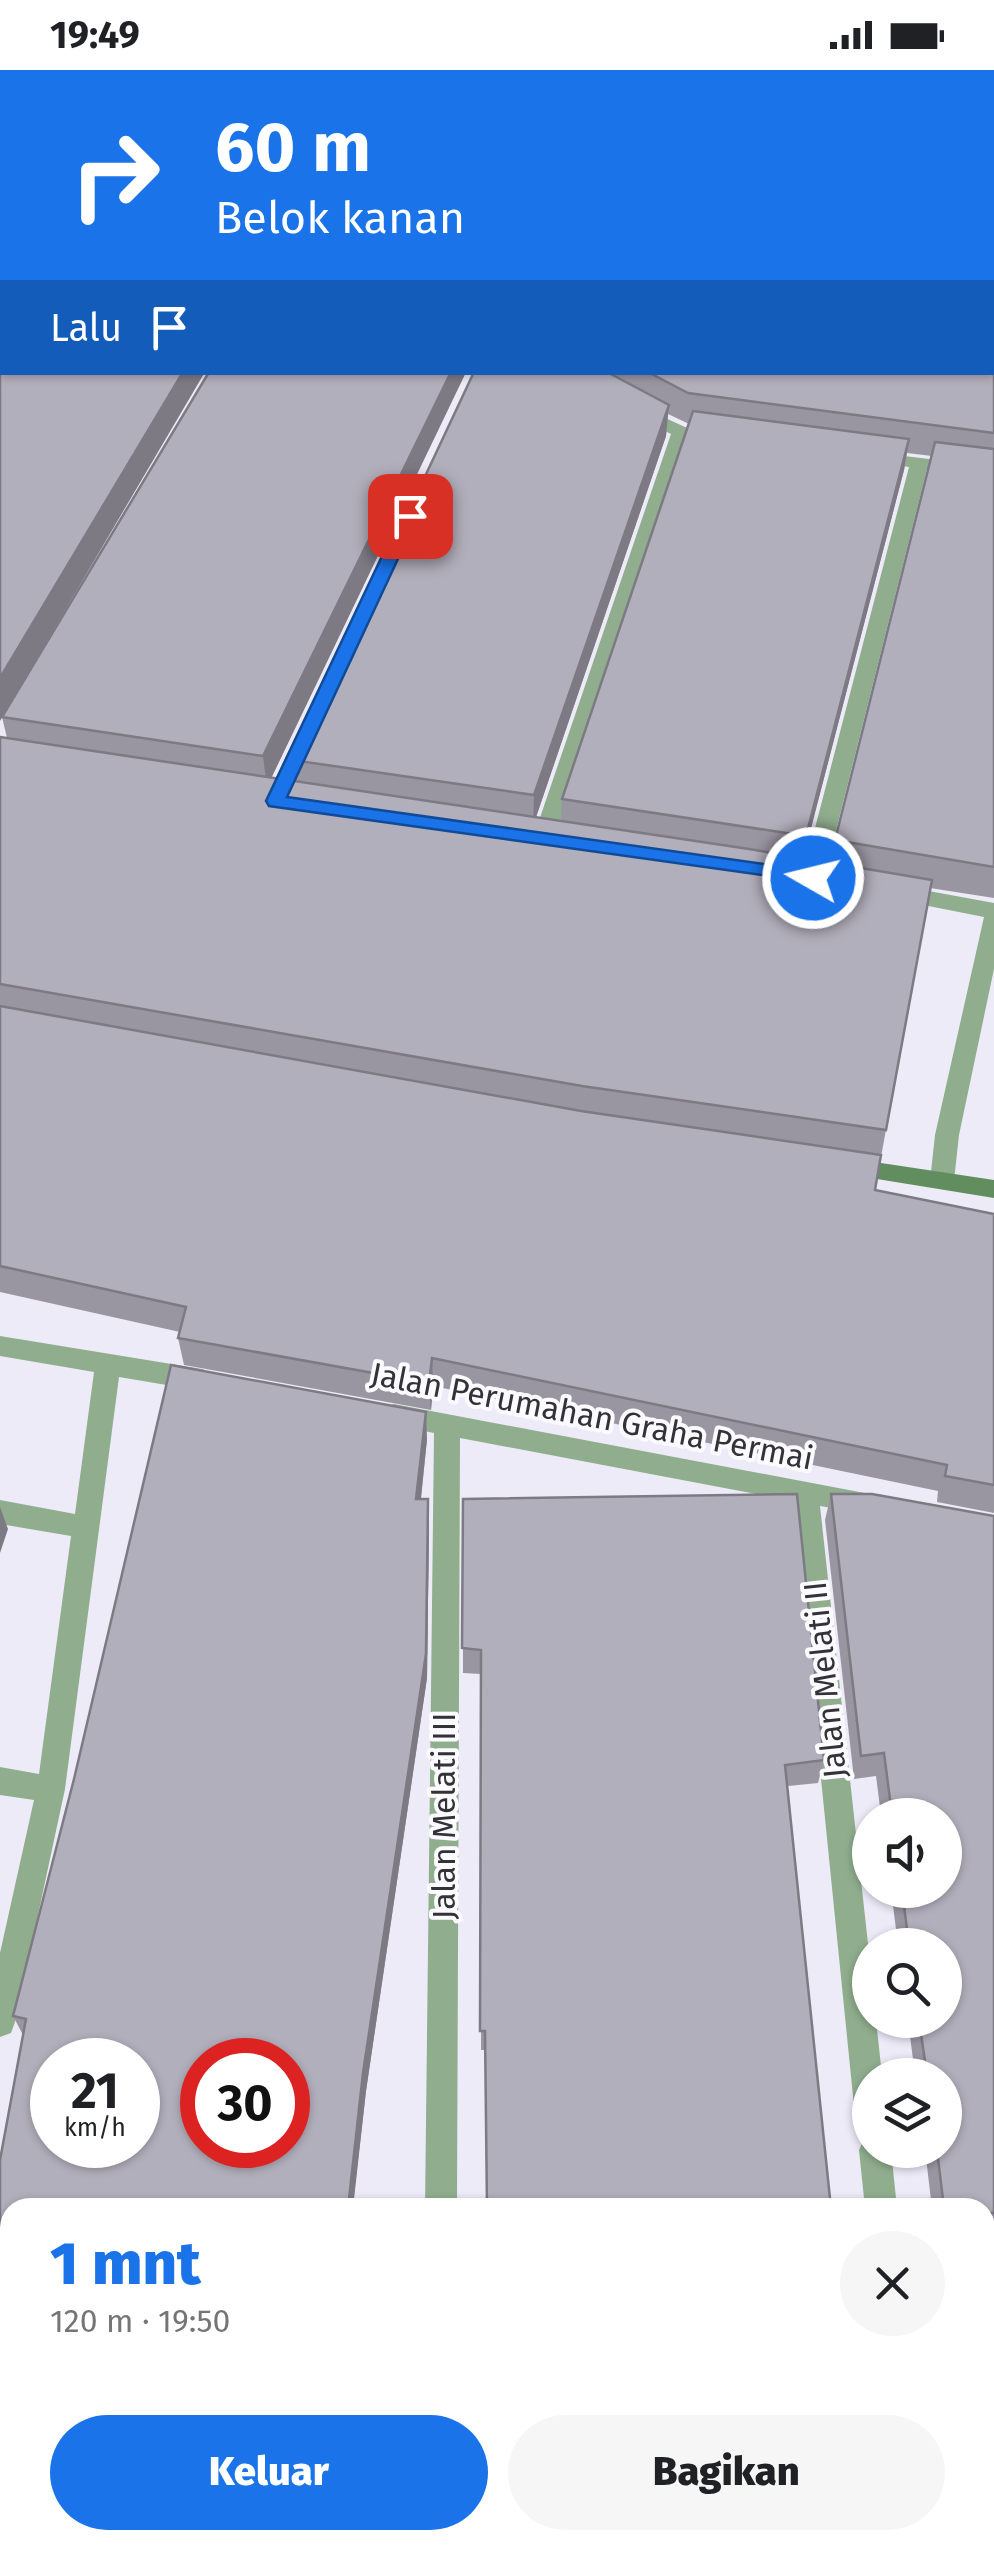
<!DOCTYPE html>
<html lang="id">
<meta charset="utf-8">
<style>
:root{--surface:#fff;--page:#f6f6f6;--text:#202124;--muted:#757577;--accent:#1a73e8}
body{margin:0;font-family:"Fira Sans",sans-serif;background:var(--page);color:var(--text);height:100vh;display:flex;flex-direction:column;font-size:38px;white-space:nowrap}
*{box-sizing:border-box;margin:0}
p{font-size:32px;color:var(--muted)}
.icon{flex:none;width:55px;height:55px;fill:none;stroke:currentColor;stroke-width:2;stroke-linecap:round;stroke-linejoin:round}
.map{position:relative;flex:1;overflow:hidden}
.sheet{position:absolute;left:0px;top:2128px;width:995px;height:352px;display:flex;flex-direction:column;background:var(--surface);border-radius:30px 30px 0 0;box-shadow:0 2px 8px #0004}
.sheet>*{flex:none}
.hud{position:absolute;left:0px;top:0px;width:995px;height:305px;box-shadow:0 2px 8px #0004;background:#1a73e8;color:#fff;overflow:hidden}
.buttons{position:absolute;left:852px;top:1728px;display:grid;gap:20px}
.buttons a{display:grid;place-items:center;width:110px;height:110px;border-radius:50%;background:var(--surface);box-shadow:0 2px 8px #0004;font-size:50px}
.speed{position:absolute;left:30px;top:1968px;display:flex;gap:20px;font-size:50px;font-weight:700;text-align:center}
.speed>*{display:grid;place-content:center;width:130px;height:130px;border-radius:50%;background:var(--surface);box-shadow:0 2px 8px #0004;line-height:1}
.speed small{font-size:25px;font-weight:400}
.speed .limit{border:15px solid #d22;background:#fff;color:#111}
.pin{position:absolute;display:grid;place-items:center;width:85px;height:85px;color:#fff;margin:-42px;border-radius:20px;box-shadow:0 5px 15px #0006}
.me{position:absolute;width:110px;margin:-55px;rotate:278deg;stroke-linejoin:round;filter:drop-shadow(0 0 8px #0008)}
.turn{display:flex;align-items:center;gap:35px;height:210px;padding:0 50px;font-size:45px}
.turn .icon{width:130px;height:130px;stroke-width:2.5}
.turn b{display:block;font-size:70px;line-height:85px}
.then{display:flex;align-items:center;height:95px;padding:0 50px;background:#0003;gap:20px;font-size:38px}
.round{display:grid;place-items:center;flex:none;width:105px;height:105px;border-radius:52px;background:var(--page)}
.summary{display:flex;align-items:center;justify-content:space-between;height:170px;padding:0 50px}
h1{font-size:60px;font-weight:800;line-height:75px;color:var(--accent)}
.action{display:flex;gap:20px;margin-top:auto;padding:20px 50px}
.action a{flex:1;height:115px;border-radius:60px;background:var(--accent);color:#fff;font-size:40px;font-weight:800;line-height:115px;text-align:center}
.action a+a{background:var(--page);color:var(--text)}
.status{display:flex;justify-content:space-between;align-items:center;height:70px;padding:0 50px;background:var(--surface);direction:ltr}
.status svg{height:28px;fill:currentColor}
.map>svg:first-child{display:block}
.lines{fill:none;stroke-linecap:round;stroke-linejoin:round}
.river{fill:#a38ae0;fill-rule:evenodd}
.street{fill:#90ae8e;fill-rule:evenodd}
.secondary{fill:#628e5f;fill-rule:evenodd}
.wall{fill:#9996a2;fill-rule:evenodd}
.shaded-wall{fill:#7d7a84}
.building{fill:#b2afbc;stroke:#7d7a84;stroke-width:2.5;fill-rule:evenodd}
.route{fill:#1a73e8;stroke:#114b97;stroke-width:2.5}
.labels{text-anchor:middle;stroke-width:8;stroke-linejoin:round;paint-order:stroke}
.street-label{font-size:32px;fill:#333237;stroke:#fbfaff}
</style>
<div class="status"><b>19:49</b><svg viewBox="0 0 49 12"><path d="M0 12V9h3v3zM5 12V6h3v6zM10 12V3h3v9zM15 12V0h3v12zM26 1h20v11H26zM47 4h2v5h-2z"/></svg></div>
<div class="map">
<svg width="994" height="2479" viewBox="0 0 994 2479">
<rect width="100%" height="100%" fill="#eeebf9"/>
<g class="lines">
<g class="river">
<polygon points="487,0 567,0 568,2 488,2"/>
<rect x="992" y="82" width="2" height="48"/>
</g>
<g class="street">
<polygon points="351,0 369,0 370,2 352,2"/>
<rect x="992" y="249" width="2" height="10"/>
<polygon points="639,336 685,357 718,362 727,367 718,372 688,368 554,771 543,778 532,771 671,364 633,345 633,337"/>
<polygon points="872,382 994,397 994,407 927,399 824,808 813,815 802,808 909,397 866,391 866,383"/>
<polygon points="305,661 315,668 285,731 275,738 268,736 265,731 295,668"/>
<polygon points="896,815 994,833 994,899 959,1065 954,1111 950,1118 934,1118 930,1111 935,1065 984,847 888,828 885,823 888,818"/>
<polygon points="0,1266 202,1299 211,1303 215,1310 211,1317 202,1321 119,1307 65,1719 15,1952 11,1963 0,1967 0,1883 34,1730 0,1725 0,1697 39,1704 71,1466 0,1454 0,1430 75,1444 94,1302 0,1286"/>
<polygon points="394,1334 870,1424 874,1432 870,1440 861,1443 820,1436 870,1892 870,1950 876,1950 882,2005 870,2005 870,2052 859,2047 854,2036 793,1431 460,1368 457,2138 425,2138 434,1363 385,1353 381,1345 385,1337"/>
<polygon points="870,2066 870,2080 891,2080 897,2138 865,2138 859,2080 864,2069"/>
<rect x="985" y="2202" width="9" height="34"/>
<polygon points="395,2470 431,2470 430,2479 394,2479"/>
</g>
<polygon class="secondary" points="848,1088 994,1110 994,1128 840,1103 836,1097 840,1091"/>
</g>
<g class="wall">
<polygon points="994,0 994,45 992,45 992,2"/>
<path d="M994,295V828L930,818L875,1120L994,1144V1443L937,1432L938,1421L433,1316L431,1340L184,1295L178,1268L180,1262L0,1222V667L7,668L2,647L466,302L271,708L294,711L292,690L474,302H992ZM668,344L689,354L562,729L561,751L536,747L666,366ZM907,383L932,386L835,770L831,793L803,788L904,400Z"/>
<polygon points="427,1369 421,1429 429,1455 427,1608 366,2021 313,2479 0,2479 23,1965 13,1946"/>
<polygon points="831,1424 994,1446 994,2159 985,2159 985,2138 932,2138 925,2080 945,2080 945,2005 915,2005 908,1950 945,1950 945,1875 898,1875 891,1820 945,1820 945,1745 881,1745 876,1706 854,1709 825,1450"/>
<polygon points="463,1429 824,1690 818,1713 788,1716 485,1980 481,1980 481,1604 463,1603"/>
</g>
<g class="shaded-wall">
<polygon points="183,302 205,302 0,651 0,608"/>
<polygon points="451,302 466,302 267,717 263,686"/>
<polygon points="669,335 666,366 533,756 534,725"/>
<polygon points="909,369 904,400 801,797 806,766"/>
<polygon points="432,1288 433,1316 431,1340 429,1313"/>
<polygon points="426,1342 427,1369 418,1455 416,1429"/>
<polygon points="428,1429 429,1455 427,1608 366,2021 353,2138 348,2138"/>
<polygon points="0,1437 8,1459 0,1483"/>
<polygon points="309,2470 314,2470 313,2479 308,2479"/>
</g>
<g class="building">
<polygon points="0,0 318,0 321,2 2,2 2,302 183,302 0,608"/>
<polygon points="971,0 994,0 994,18 992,18 992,2 971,2"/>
<polygon points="992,295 994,295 994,363 688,323 648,302 992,302"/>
<polygon points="209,302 451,302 263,686 2,647"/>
<polygon points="474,302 607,302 669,335 534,725 292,690"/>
<polygon points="693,341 909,369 806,766 562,729"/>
<polygon points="935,372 994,379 994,797 835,770"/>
<polygon points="0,667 749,779 932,810 886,1060 582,1016 0,914"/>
<polygon points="0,936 581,1041 881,1085 875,1120 994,1144 994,1415 945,1406 947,1395 432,1288 429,1313 178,1268 186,1237 0,1196"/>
<path d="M171,1295L426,1342L416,1429H428L426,1584L363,2003L348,2138H10V2470H309L308,2479H0V2090L26,1949L13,1946L74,1709ZM52,1990H138V2075H52ZM202,1990H288V2075H202Z"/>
<polygon points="797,1424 824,1690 785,1695 831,2138 487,2138 485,1961 480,1961 481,1580 462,1578 463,1429"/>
<polygon points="831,1424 872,1424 994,1446 994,2143 985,2143 985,2138 944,2138 937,2080 945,2080 945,2005 927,2005 919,1950 945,1950 945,1875 909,1875 902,1820 945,1820 945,1745 892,1745 884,1683 861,1686"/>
<polygon points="994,2252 994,2479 565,2479 565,2470 985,2470 985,2253"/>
</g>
<polygon class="route" points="410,440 418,446 287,727 813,801 820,803 820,813 269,736 266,731 401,446"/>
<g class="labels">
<g class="street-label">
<text transform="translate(592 1346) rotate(11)" y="11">Jalan Perumahan Graha Permai</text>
<text transform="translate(825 1610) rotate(-96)" y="11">Jalan Melati II</text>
<text transform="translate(444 1746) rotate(-90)" y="11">Jalan Melati III</text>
</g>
</g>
</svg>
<div class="buttons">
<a><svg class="icon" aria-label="sound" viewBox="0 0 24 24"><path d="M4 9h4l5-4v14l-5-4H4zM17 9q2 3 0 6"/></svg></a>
<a><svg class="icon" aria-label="search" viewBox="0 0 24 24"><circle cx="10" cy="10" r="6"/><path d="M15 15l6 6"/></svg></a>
<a><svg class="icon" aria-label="layers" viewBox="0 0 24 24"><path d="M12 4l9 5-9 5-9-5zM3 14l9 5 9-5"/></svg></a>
</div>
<div class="speed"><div>21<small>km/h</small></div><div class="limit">30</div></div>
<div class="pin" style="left:410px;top:446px;background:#d93025"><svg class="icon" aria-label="arrive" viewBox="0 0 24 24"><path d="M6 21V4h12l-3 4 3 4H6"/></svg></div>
<svg class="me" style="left:813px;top:808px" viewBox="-20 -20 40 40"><circle r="17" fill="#1a73e8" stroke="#fff" stroke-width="3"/><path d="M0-11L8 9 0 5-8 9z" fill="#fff"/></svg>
<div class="hud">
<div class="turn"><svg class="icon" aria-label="right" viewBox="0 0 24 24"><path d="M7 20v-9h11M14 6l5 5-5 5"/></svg><div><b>60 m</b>Belok kanan</div></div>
<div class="then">Lalu<svg class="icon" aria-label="arrive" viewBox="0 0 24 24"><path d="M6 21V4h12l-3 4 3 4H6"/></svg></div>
</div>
<section class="sheet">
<div class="summary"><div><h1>1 mnt</h1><p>120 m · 19:50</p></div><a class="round"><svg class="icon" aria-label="close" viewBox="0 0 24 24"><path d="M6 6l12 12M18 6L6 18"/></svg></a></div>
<div class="action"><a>Keluar</a><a>Bagikan</a></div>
</section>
</div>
